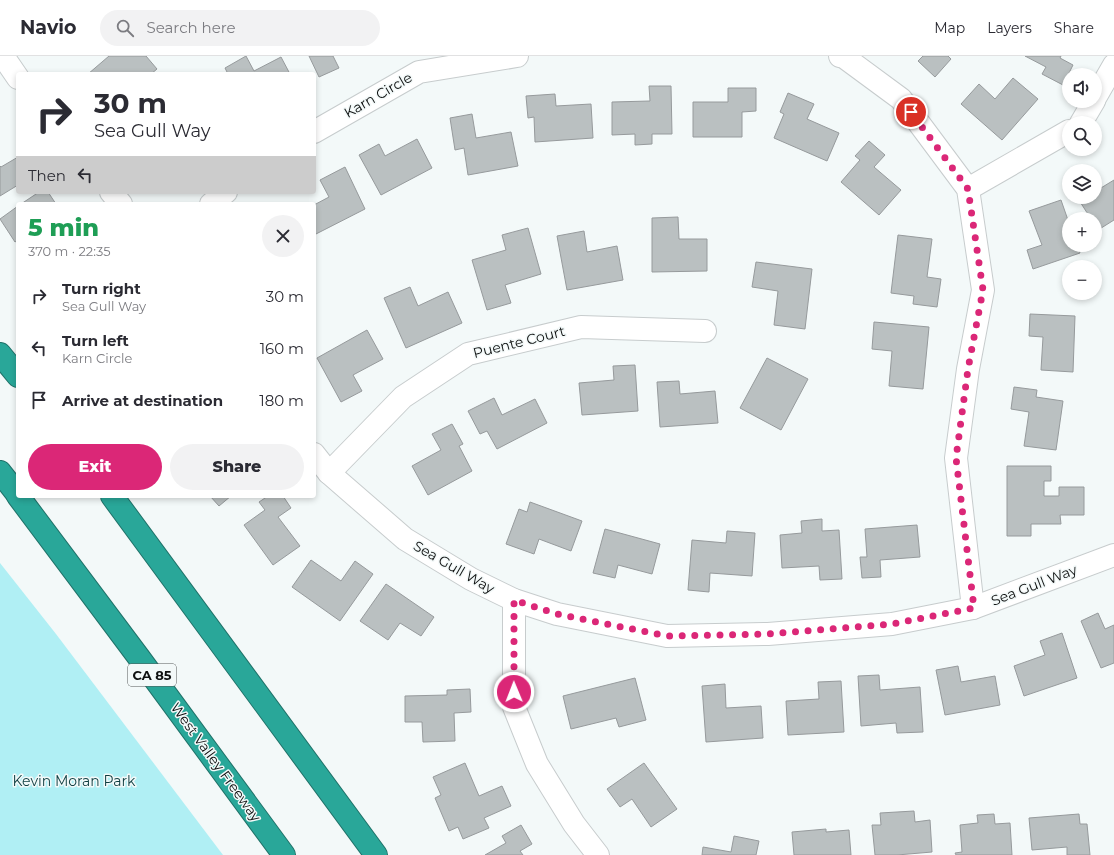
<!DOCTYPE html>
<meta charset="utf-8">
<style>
:root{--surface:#fff;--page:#f2f2f3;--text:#2b2b33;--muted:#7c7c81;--line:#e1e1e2;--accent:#db2777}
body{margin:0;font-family:Montserrat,sans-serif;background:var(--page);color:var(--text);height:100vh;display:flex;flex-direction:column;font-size:15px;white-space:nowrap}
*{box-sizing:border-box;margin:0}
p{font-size:13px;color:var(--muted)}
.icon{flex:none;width:22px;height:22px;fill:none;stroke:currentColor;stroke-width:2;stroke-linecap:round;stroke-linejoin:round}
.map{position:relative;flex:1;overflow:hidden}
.details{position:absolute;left:16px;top:146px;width:300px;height:296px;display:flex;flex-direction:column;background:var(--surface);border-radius:4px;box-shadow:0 2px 6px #0003}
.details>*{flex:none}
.banner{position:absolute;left:16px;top:16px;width:300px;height:122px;border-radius:4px;box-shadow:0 2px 6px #0003;background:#fff;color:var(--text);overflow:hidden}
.tools{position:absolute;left:1062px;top:12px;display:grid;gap:8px}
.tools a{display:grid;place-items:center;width:40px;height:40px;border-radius:50%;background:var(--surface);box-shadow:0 2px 6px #0003;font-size:20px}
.pin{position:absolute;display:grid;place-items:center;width:34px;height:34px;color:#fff;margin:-17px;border:2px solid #fff;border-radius:50%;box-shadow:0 1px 4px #0007}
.me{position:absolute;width:44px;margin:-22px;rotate:359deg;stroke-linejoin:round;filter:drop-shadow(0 0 3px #0008)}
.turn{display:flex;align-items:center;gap:14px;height:84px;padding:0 12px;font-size:18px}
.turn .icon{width:52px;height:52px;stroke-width:2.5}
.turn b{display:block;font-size:28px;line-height:34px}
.then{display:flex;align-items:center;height:38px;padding:0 12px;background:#0003;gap:8px;font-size:15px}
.round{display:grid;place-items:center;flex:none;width:42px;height:42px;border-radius:21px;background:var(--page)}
.headline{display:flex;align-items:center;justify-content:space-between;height:68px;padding:0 12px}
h1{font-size:24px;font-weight:800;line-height:30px;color:#1e9e55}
.button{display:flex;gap:8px;margin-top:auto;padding:8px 12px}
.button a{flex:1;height:46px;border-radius:24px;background:var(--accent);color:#fff;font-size:16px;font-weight:800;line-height:46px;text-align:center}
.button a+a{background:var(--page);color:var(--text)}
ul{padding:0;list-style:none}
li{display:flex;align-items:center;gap:12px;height:52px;padding:0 12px}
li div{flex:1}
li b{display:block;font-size:15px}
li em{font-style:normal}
header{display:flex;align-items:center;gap:24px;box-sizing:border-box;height:56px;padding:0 20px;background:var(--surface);border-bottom:1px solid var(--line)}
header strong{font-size:19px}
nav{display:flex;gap:22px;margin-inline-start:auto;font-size:14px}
.search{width:280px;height:36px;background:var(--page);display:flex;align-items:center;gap:10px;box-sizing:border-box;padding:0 14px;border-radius:22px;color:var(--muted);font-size:15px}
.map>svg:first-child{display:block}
.green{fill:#b0eff4}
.building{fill:#bac0c1;stroke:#969a9c}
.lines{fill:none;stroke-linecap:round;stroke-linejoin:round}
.street-casing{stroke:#c7cccd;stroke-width:24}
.highway-casing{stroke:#207269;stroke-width:24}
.street{stroke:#fff;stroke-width:22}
.highway{stroke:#29a799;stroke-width:22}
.route{stroke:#db2777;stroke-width:7;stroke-dasharray:0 12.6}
.labels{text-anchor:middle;stroke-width:3;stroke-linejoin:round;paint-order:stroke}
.shield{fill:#f3f9f9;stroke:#535656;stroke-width:1}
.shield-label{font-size:13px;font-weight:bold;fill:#0e1010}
.street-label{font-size:14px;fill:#0e1010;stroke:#f3f9f9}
.park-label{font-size:14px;fill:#0d3d40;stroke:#f3f9f9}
</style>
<header>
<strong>Navio</strong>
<div class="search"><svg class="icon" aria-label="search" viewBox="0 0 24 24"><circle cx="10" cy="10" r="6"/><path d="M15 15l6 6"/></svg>Search here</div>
<nav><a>Map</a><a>Layers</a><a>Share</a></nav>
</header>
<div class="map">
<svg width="1114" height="799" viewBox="0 0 1114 799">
<rect width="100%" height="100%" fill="#f3f9f9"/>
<polygon class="green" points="0,507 56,578 223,799 0,799"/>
<g class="building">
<polygon points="109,0 146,0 157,13 151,18 88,18"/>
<polygon points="246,0 254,15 281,1 290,18 228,18 225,12"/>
<polygon points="309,0 333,0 339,12 319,21"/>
<polygon points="923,0 948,0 951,3 935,21 918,5"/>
<polygon points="1025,0 1061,0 1060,2 1073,9 1063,29 1042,18 1046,11"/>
<polygon points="1013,22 1038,43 1002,84 961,48 979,28 995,43"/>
<polygon points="649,30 671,30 672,78 652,78 652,88 635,89 635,78 612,79 612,46 650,45"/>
<polygon points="728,32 756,32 756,55 742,56 742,81 693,81 693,46 728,46"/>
<polygon points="788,37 814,48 807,63 839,77 827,105 774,82 784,58 780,56"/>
<polygon points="555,38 556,50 591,48 593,82 535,86 534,61 528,62 526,40"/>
<polygon points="472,58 476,82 511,76 518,110 468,119 464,92 455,94 450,62"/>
<polygon points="417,83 432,112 381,139 359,99 379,88 385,100"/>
<polygon points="869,85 885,99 874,111 901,134 879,159 841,126 860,104 855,100"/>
<polygon points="18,101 18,129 0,140 0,110 1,111"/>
<polygon points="345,111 365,153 314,179 314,149 329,141 320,124"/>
<polygon points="1114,124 1114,164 1098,174 1095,169 1095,163 1091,163 1077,141 1095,141 1095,134 1096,135"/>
<polygon points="39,136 48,136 56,148 21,148"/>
<polygon points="1061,144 1069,167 1069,189 1077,189 1080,197 1033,213 1027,194 1042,189 1029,155"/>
<polygon points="18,150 18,184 15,186 0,163"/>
<polygon points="678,161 679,183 707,183 707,215 652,216 652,162"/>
<polygon points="528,172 541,218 505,229 511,247 487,254 472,204 506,194 502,179"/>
<polygon points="584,175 587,196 617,190 623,224 567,234 557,180"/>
<polygon points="898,179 932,183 927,221 941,223 937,251 913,248 914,240 891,237"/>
<polygon points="756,206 812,213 805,273 774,269 778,235 752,231"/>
<polygon points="410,231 418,250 448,236 462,267 406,292 384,242"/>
<polygon points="1030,258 1075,260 1073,316 1041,314 1043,281 1029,280"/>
<polygon points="874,266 929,271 923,333 889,330 892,295 872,293"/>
<polygon points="367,274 383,303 353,319 362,335 341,346 317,302"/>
<polygon points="767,302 808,323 781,374 740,352"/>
<polygon points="635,309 638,355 582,359 579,327 614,324 613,310"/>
<polygon points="679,325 680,338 715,335 718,367 660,371 657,326"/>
<polygon points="1014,331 1037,334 1036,341 1063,345 1056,394 1024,390 1029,356 1011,353"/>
<polygon points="494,342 502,359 535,343 547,367 497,393 487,375 480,378 468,355"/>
<polygon points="452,368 463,388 459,390 472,415 428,439 412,410 441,394 432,378"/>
<polygon points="1007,410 1051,410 1051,425 1044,425 1044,440 1059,440 1059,431 1084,431 1084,459 1060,459 1061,468 1031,468 1031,480 1007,480"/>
<polygon points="210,440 231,440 219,450"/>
<polygon points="268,440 283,440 291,452 278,461 300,490 273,509 244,469 265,454 259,446"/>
<polygon points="530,446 582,465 571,495 539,483 534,498 506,488 519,453 527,456"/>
<polygon points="822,463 822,475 839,474 842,523 820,524 819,510 782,512 780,479 802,477 801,465"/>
<polygon points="917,469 920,501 880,504 881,521 862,522 860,501 867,501 865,473"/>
<polygon points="605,473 660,488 652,518 618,509 615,522 593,517"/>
<polygon points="727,475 755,477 752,520 710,517 709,536 688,534 692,484 726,487"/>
<polygon points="311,504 341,525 355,505 373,518 340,565 292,531"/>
<polygon points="386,528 434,561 421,580 400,567 388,584 360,565"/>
<polygon points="1098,557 1105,573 1114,569 1114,607 1101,612 1081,565"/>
<polygon points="1062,577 1077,622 1024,640 1014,610 1045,599 1040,585"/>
<polygon points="958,610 961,626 995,620 1000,649 945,659 936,614"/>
<polygon points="879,619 880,634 920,631 923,676 897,677 896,667 861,670 858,620"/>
<polygon points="635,622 646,664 619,671 616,662 571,673 563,640"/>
<polygon points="841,625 844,676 788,679 786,645 819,643 818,626"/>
<polygon points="725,628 726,652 761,650 763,682 706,686 702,630"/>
<polygon points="470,633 471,656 454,657 455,685 423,686 422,666 405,666 405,640 447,639 447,634"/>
<polygon points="465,707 479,740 502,730 511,750 484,762 489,772 463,783 458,771 449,775 435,742 441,739 433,721"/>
<polygon points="644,707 677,753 651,771 632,743 620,751 607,733"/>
<polygon points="914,755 915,766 930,764 932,796 897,799 875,799 872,769 881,769 880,757"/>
<polygon points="994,758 995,768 1010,767 1012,799 956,799 955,797 962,796 960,769 978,767 977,759"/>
<polygon points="1079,758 1080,768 1087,768 1090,799 1067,799 1067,791 1032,794 1029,762"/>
<polygon points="521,769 532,788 520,795 523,799 485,799 506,787 502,780"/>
<polygon points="826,773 826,776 849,774 851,799 794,799 792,776"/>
<polygon points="734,780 759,785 756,799 702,799 703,791 731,796"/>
</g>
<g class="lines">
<g class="street-casing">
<g id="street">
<polyline points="3,0 18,22"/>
<polyline points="840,0 844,1 901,43 968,133 983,234 968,313 956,402 973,552"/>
<polyline points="1095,42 1114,9"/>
<polyline points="1081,67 1094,45"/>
<polyline points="314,76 419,16 517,0"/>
<polyline points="968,133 1069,75"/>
<polyline points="111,136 121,148"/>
<polyline points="211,148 226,136"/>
<polyline points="314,398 329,417 405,483 471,523 514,544 557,558 667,580 768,578 892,568 973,552 1114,499"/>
<polyline points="329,417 403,341 468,298 581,271 705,275"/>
<polyline points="514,544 514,651 537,708 574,768 598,799"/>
</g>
</g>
<g class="highway-casing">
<g id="highway">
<polyline points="0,298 18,320"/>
<polyline points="0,416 18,439"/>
<polyline points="18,440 140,603 284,799"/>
<polyline points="112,440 376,799"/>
</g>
</g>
<use href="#street" class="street"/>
<use href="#highway" class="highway"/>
</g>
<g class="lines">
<polyline class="route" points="514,636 514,544 557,558 667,580 768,578 892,568 974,552 956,402 968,313 983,234 968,133 911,56"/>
</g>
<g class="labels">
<rect class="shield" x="128" y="608" width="48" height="22" rx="3"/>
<g class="shield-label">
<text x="152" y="624">CA 85</text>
</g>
<g class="street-label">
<text transform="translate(378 39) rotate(-30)" y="5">Karn Circle</text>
<text transform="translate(519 286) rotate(-14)" y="5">Puente Court</text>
<text transform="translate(454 511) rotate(30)" y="5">Sea Gull Way</text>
<text transform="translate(1034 529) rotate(-21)" y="5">Sea Gull Way</text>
<text transform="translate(216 706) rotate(54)" y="5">West Valley Freeway</text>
</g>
<g class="park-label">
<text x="74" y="730">Kevin Moran Park</text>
</g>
</g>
</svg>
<div class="tools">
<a><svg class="icon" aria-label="sound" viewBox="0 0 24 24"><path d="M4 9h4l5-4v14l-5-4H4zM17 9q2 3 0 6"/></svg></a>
<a><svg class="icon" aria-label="search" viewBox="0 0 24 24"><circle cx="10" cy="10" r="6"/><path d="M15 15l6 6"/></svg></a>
<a><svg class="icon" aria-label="layers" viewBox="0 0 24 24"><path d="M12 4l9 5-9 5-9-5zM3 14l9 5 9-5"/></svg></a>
<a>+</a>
<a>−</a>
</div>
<div class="pin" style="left:911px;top:56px;background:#d93025"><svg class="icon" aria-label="arrive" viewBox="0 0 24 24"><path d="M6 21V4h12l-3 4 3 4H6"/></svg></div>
<svg class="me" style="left:514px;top:636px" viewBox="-20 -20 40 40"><circle r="17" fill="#db2777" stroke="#fff" stroke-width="3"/><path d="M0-11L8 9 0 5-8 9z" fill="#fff"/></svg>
<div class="banner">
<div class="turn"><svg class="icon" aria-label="right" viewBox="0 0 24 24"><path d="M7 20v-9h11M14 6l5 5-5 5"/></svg><div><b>30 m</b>Sea Gull Way</div></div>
<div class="then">Then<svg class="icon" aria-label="left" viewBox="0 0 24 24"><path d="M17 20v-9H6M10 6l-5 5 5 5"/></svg></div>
</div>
<section class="details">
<div class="headline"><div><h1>5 min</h1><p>370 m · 22:35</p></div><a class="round"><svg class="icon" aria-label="close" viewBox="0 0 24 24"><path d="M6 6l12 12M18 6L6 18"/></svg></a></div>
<ul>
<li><svg class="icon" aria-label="right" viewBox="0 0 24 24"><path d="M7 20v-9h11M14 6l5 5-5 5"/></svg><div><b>Turn right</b><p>Sea Gull Way</p></div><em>30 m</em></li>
<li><svg class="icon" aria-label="left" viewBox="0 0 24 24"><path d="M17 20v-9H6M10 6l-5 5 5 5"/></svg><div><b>Turn left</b><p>Karn Circle</p></div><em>160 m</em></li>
<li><svg class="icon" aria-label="arrive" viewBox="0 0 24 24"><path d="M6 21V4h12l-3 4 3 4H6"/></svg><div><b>Arrive at destination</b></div><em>180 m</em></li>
</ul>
<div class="button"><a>Exit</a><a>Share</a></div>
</section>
</div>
